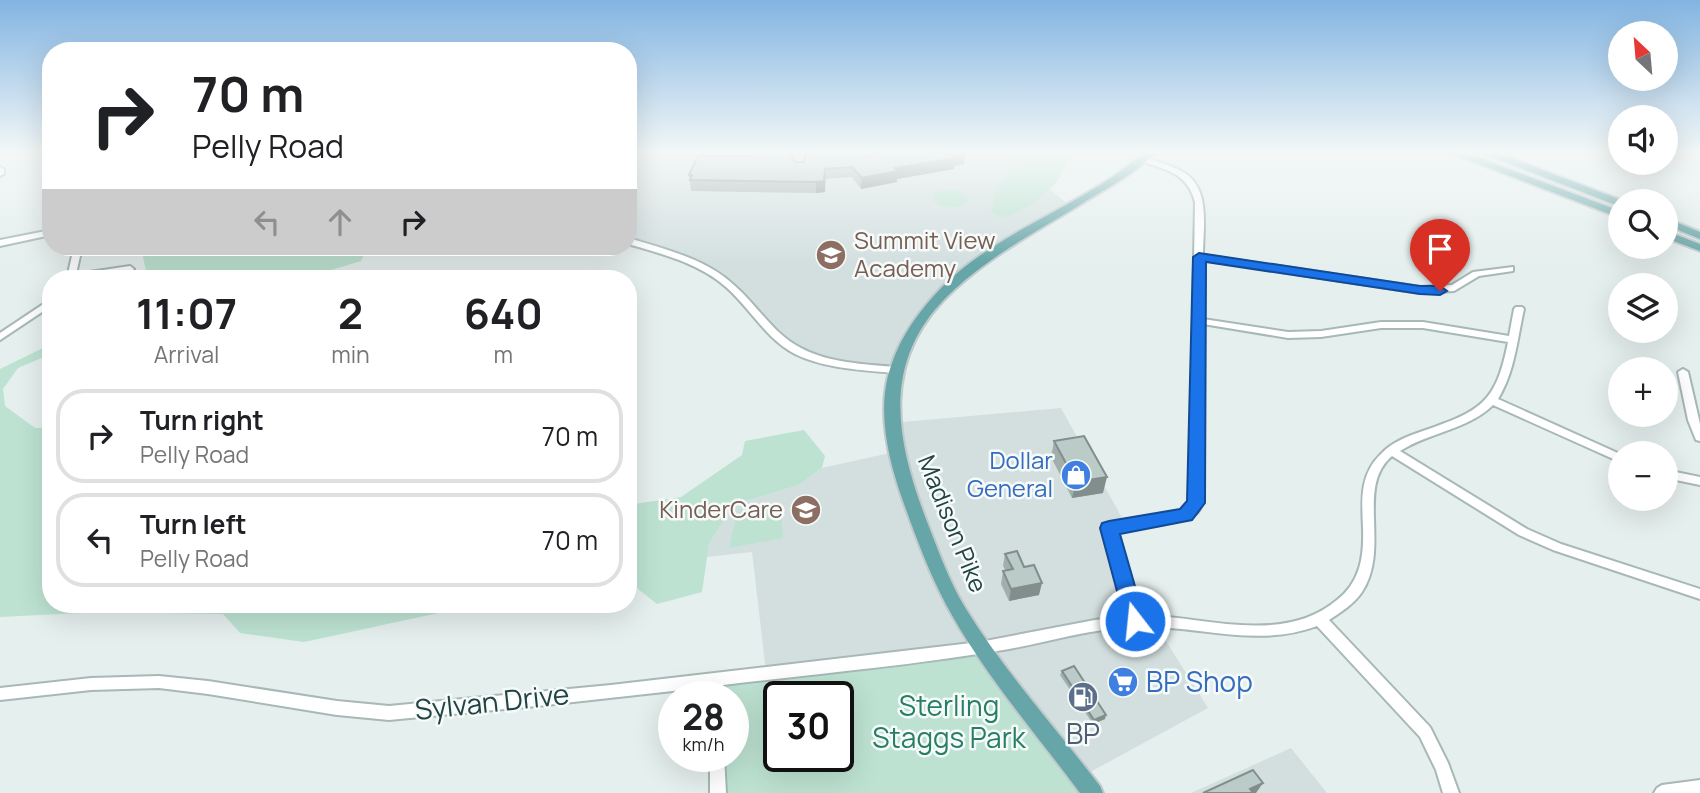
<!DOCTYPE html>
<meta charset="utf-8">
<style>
:root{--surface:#fff;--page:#f2f2f2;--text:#202124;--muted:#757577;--line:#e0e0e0}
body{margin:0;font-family:Manrope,sans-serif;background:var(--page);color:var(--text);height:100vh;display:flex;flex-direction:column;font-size:26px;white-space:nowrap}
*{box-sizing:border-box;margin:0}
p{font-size:23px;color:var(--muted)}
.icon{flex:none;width:38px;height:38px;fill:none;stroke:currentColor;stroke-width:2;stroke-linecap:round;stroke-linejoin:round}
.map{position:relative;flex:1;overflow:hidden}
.panel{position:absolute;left:42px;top:270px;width:595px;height:343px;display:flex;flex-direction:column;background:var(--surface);border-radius:28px;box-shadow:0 7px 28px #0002}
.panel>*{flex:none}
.top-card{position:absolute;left:42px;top:42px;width:595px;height:214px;border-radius:28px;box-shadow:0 7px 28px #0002;background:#fff;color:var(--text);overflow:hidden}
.needle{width:46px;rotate:334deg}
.tools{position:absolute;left:1608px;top:21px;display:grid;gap:14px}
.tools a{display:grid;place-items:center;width:70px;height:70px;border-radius:50%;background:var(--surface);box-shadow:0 7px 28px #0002;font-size:35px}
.speed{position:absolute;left:658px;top:681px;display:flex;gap:14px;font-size:35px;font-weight:700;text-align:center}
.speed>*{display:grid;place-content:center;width:91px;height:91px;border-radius:50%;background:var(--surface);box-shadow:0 7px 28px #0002;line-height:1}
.speed small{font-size:18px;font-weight:400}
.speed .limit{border:4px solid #111;border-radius:10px;background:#fff;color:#111}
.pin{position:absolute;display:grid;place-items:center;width:60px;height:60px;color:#fff;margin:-72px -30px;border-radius:50% 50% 50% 0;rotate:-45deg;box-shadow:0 0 7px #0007}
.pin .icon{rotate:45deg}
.me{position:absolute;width:77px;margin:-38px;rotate:344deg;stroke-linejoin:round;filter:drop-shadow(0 0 5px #0008)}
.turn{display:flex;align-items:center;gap:24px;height:147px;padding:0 35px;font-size:32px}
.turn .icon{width:91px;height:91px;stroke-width:2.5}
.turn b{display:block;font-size:49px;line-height:60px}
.lanes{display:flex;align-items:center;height:66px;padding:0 35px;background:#0003;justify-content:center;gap:35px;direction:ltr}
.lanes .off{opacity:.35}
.eta{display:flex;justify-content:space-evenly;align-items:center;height:119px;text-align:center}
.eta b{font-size:42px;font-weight:700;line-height:49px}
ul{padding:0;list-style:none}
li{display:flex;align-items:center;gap:21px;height:94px;margin:0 14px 10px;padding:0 21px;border:4px solid var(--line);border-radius:28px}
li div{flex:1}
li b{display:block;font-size:26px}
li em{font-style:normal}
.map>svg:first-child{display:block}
.built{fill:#d3dfdf}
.green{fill:#bde2d2;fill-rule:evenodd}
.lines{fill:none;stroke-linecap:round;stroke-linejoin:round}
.minor-casing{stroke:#a7b8b7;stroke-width:4}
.major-casing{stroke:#c1caca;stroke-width:4}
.minor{fill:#fff;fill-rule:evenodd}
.major{fill:#66a5a8;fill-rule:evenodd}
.wall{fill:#a0afac}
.shaded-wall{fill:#828e8c}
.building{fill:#bacbc8;stroke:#828e8c;stroke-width:2}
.route{fill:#1a73e8;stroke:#114b97;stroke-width:2}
.labels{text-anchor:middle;stroke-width:5;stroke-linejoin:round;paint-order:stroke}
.education-label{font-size:24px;fill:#785e54;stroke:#f6fbfa;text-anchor:start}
.shop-label{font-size:24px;fill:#366cbe;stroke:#f6fbfa;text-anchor:end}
.street-label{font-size:24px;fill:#224243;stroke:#f6fbfa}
.near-shop-label{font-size:28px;fill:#366cbe;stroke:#f6fbfa;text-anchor:start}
.near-street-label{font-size:28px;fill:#224243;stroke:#f6fbfa}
.near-park-label{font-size:28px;fill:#287e64;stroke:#f6fbfa}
.near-service-label{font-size:28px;fill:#4e5e75;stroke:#f6fbfa}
</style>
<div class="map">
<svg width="1700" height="793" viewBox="0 0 1700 793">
<rect width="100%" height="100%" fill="#e5efee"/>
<g class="built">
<polygon points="628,152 1005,152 1070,206 946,289 895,370 820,359 792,348 735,291 693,263 628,241"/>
<polygon points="1061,408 1126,525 1112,527 1135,621 1154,622 1208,708 1081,777 766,672 752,552 707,557 709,544 733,505 799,485 822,468 894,452 891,423"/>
<polygon points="1291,748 1327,793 1191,793"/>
</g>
<g class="green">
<path d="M1005,152H1074C1066,160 1064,173 1057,181C1043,198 1022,213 1000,218L991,213L996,189L1020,165Z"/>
<path d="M947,189L962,192L968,201C958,210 944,209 934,202L933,193Z"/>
<polygon points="141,247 368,247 361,261 305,278 144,278 147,276"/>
<polygon points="51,344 51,354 18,368 3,389 5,406 35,428 51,428 51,604 465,604 448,611 304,642 240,633 223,614 102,612 0,617 0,369"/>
<polygon points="804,430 825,456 822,468 799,485 733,505 709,544 702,592 657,604 628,581 628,505 681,497 742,455 745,441"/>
<polygon points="781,503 783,538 729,548 736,517 742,508"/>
<path d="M983,648L1093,793H718L717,756H733V696H716V678ZM779,696H838V756H779Z"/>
</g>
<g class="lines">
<g class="minor-casing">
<g id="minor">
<path d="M1140,157H1146C1158,162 1171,165 1183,172C1211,188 1203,227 1203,255L1420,287L1452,285L1473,272L1513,267V271L1479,276L1454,291L1420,293L1203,260V319L1288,332L1321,331L1381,322H1423L1509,336L1514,309L1516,307H1522L1524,309C1517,340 1515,371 1498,399L1620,454V462L1493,405C1467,430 1430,432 1400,451L1527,529L1561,544L1700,589V599L1553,550L1519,535L1392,456C1355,487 1391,547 1362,592C1354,604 1341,612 1329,620L1430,727L1448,763L1459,793H1443L1436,770L1420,737L1317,626C1256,649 1195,624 1133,627C1087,629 1042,644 997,651C906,666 814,674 723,685V696H709V687L537,706L389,720L337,715L208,694L159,688L91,690L0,700V688L91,678L159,676L208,681L337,701L389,706L611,685L980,642L1095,620L1127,616L1103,529L1105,526L1182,511L1189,506L1190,503L1195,202C1187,172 1166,170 1140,161ZM1203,324L1288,338L1321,337L1381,328H1423L1508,342C1496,404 1480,411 1423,431C1408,436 1392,442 1381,454C1359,475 1362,501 1363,529C1364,557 1360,582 1337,600C1282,646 1204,616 1140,615L1116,532C1133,529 1187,523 1197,513C1200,510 1201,507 1202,503Z"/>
<polygon points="0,167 4,169 4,174 0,176"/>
<polygon points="51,230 51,235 0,246 0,240"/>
<path d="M628,238C665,249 707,259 735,286C758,306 773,334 801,348C829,363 864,364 895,367L900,370L895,373C862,370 826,369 795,354C766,339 750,308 726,287C699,263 662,254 628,244Z"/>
<polygon points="74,247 82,247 76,274 130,266 134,269 130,272 87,278 67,278"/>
<polygon points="51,299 51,306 0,340 0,333"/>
<polygon points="1683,369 1688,372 1700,424 1700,441 1696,440 1688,420 1678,372"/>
<polygon points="1666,470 1700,477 1700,485 1666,478"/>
<polygon points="710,756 724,756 726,793 710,793"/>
<polygon points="1700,780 1700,793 1654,793 1657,788 1662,785"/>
</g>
</g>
<g class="major-casing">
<g id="major">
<path d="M1145,152H1156C1138,171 1113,185 1091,198C1045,227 995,252 955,289C878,358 895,440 929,527C940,555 950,583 966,609C1005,672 1055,727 1100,786L1103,793H1080C1037,735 989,680 953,617C932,581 917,540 903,501C888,459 876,409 891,366C901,335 920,310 942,287C1000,229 1084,206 1145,152Z"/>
<polygon points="1448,152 1463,152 1620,211 1620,218"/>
<polygon points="1480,152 1495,152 1624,201 1620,201 1620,206 1616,205"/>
<polygon points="1666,218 1700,232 1700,239 1666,225"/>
<polygon points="1666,231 1700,244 1700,251 1666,238"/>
</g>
</g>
<use href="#minor" class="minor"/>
<use href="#major" class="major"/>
</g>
<g class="wall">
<polygon points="866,157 964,164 954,166 954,169 897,179 897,182 861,189 852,177 826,179 825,192 816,193 691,191 689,175 795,162"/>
<polygon points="1054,441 1103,493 1072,498 1051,457"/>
<polygon points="1005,554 1024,567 1039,595 1009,601 1001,584 1003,571 1006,571 1003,566"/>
<polygon points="1062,671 1105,719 1093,724 1060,675"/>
</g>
<g class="shaded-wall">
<polygon points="965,153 964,164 954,166 954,169 897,179 897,182 861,189 862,178 895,168"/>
<polygon points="825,169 825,192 816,193 816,182"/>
<polygon points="1107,477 1103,493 1072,498 1076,482"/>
<polygon points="1042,583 1039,595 1009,601 1011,589"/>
<polygon points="1106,715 1105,719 1093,724 1094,720"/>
<polygon points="1263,783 1256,793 1247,793 1250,789"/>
</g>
<g class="building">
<polygon points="752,152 789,152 795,162 804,162 806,152 862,152 866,157 878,155 878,152 965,153 955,155 955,158 895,168 897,171 862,178 852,167 825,169 824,181 816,182 690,180 692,175 689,175 698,156 752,156"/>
<polygon points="1084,436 1107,477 1076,482 1054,441"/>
<polygon points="1017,551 1024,567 1034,565 1042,583 1011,589 1003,571 1013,569 1005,554"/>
<polygon points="1074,666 1106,715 1094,720 1062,671"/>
<polygon points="1253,770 1263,783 1250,789 1253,793 1203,793"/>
</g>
<linearGradient id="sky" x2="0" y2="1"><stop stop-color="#82b4e2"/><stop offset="0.58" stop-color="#f3f8f7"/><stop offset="1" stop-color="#f3f8f7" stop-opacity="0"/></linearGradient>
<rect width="1700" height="263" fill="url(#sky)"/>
<polygon class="route" points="1199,253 1420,286 1440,286 1447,291 1440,295 1420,294 1206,262 1205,503 1192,520 1120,534 1145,621 1142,627 1135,630 1128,627 1125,621 1100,528 1102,523 1109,521 1180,509 1187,501 1193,257"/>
<defs>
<g id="school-disc" transform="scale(1.575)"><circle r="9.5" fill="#8d6e63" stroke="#f6fbfa"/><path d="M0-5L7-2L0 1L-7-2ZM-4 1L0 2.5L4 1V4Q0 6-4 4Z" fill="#fff"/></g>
<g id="shop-disc" transform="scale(1.575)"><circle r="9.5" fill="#3f7fe0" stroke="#f6fbfa"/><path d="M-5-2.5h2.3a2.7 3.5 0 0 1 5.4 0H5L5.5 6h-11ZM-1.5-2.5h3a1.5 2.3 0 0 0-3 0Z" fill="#fff"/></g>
<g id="supermarket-disc" transform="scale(1.575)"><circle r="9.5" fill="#3f7fe0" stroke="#f6fbfa"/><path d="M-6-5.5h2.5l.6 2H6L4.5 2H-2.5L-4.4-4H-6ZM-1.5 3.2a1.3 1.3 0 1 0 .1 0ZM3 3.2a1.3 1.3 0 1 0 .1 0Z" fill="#fff"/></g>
<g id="fuel-disc" transform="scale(1.575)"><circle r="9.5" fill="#5c6f8a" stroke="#f6fbfa"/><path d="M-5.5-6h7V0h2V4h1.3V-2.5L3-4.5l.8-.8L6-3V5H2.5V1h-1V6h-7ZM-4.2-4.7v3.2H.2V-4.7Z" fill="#fff"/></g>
</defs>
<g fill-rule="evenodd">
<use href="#school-disc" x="831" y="255"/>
<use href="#shop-disc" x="1076" y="475"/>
<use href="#school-disc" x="806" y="510"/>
<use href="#supermarket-disc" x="1123" y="682"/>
<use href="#fuel-disc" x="1083" y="697"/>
</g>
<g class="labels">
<g class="education-label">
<text x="854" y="249">Summit View<tspan x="854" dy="28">Academy</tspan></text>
<text x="783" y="518" text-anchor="end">KinderCare</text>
</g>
<g class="shop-label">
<text x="1053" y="469">Dollar<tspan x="1053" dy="28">General</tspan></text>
</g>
<g class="street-label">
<text transform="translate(952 524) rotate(68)" y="8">Madison Pike</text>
</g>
<g class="near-shop-label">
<text x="1146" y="692">BP Shop</text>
</g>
<g class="near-street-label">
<text transform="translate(492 702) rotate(-6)" y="10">Sylvan Drive</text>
</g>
<g class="near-park-label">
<text x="949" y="716">Sterling<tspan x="949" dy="32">Staggs Park</tspan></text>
</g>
<g class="near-service-label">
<text x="1083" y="744">BP</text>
</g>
</g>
</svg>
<div class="tools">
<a><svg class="needle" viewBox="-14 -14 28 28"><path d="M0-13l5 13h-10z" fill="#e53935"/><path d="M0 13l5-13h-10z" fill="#757577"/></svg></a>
<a><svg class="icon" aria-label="sound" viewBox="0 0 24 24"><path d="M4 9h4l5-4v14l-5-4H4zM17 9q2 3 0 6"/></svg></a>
<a><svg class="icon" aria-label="search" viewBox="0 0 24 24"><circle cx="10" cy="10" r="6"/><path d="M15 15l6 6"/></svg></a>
<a><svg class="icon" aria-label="layers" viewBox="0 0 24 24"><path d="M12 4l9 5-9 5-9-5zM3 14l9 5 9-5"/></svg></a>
<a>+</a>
<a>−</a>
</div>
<div class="speed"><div>28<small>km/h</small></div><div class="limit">30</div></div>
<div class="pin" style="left:1440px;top:291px;background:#d93025"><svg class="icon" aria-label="arrive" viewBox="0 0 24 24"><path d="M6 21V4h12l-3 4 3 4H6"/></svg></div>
<svg class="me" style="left:1135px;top:621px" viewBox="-20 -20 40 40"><circle r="17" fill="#1a73e8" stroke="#fff" stroke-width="3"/><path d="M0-11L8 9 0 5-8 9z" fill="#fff"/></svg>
<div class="top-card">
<div class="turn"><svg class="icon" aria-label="right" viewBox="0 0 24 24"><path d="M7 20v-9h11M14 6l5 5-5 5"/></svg><div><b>70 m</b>Pelly Road</div></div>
<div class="lanes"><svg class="icon off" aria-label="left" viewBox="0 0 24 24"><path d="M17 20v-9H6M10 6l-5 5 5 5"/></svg><svg class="icon off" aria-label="ahead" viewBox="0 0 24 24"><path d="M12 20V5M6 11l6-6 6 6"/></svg><svg class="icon" aria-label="right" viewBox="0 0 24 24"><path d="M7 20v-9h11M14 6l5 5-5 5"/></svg></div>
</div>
<section class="panel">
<div class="eta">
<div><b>11:07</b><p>Arrival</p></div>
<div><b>2</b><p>min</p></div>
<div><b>640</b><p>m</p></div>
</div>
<ul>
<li><svg class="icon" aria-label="right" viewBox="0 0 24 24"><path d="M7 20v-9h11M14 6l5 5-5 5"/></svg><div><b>Turn right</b><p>Pelly Road</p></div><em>70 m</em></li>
<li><svg class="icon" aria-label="left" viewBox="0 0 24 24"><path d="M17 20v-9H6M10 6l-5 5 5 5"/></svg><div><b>Turn left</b><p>Pelly Road</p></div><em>70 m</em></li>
</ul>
</section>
</div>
